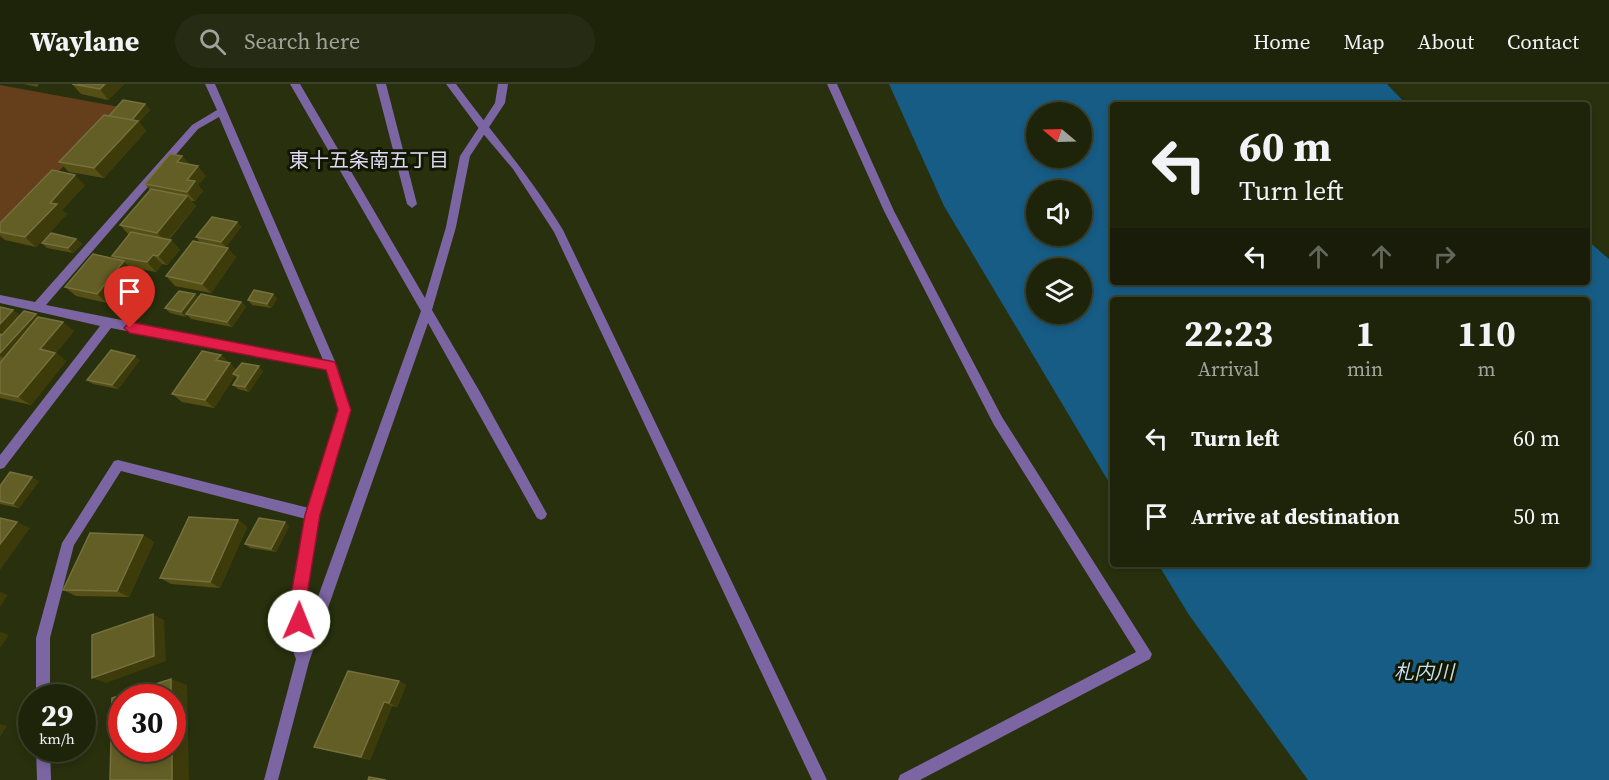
<!DOCTYPE html>
<meta charset="utf-8">
<style>
:root{--surface:#1e240a;--page:#262c13;--text:#f1f3f6;--muted:#a1a49c;--line:#3c412b}
body{margin:0;font-family:"Source Serif 4","Noto Sans JP",serif;background:var(--page);color:var(--text);height:100vh;display:flex;flex-direction:column;font-size:22px;white-space:nowrap}
*{box-sizing:border-box;margin:0}
p{font-size:20px;color:var(--muted)}
.icon{flex:none;width:33px;height:33px;fill:none;stroke:currentColor;stroke-width:2;stroke-linecap:round;stroke-linejoin:round}
.map{position:relative;flex:1;overflow:hidden}
.drawer{position:absolute;left:1110px;top:213px;width:480px;height:270px;display:flex;flex-direction:column;background:var(--surface);border-radius:6px;box-shadow:0 3px 9px #0003,0 0 0 2px var(--line)}
.drawer>*{flex:none}
.banner{position:absolute;left:1110px;top:18px;width:480px;height:183px;border-radius:6px;box-shadow:0 3px 9px #0003,0 0 0 2px var(--line);background:#1e240a;color:var(--text);overflow:hidden}
.needle{width:39px;rotate:289deg}
.buttons{position:absolute;left:1026px;top:18px;display:grid;gap:12px}
.buttons a{display:grid;place-items:center;width:66px;height:66px;border-radius:50%;background:var(--surface);box-shadow:0 3px 9px #0003,0 0 0 2px var(--line);font-size:30px}
.speed{position:absolute;left:18px;top:600px;display:flex;gap:12px;font-size:30px;font-weight:700;text-align:center}
.speed>*{display:grid;place-content:center;width:78px;height:78px;border-radius:50%;background:var(--surface);box-shadow:0 3px 9px #0003,0 0 0 2px var(--line);line-height:1}
.speed small{font-size:15px;font-weight:400}
.speed .limit{border:9px solid #d22;background:#fff;color:#111}
.pin{position:absolute;display:grid;place-items:center;width:51px;height:51px;color:#fff;margin:-62px -26px;border-radius:50% 50% 50% 0;rotate:-45deg;box-shadow:0 0 6px #0007}
.pin .icon{rotate:45deg}
.me{position:absolute;width:66px;margin:-33px;rotate:1deg;stroke-linejoin:round;filter:drop-shadow(0 0 4px #0008)}
.turn{display:flex;align-items:center;gap:21px;height:126px;padding:0 30px;font-size:27px}
.turn .icon{width:78px;height:78px;stroke-width:2.5}
.turn b{display:block;font-size:42px;line-height:51px}
.lanes{display:flex;align-items:center;height:57px;padding:0 30px;background:#0003;justify-content:center;gap:30px;direction:ltr}
.lanes .off{opacity:.35}
.eta{display:flex;justify-content:space-evenly;align-items:center;height:102px;text-align:center}
.eta b{font-size:36px;font-weight:700;line-height:42px}
ul{padding:0;list-style:none}
li{display:flex;align-items:center;gap:18px;height:78px;padding:0 30px}
li div{flex:1}
li b{display:block;font-size:22px}
li em{font-style:normal}
header{display:flex;align-items:center;gap:36px;box-sizing:border-box;height:84px;padding:0 30px;background:var(--surface);border-bottom:2px solid var(--line)}
header strong{font-size:28px}
nav{display:flex;gap:33px;margin-inline-start:auto;font-size:21px}
.search{width:420px;height:54px;background:var(--page);display:flex;align-items:center;gap:15px;box-sizing:border-box;padding:0 21px;border-radius:33px;color:var(--muted);font-size:22px}
.map>svg:first-child{display:block}
.green{fill:#653e1b}
.water{fill:#165c85;fill-rule:evenodd}
.lines{fill:none;stroke-linecap:round;stroke-linejoin:round}
.service{fill:#7c65a3;fill-rule:evenodd}
.minor{fill:#7c65a3;fill-rule:evenodd}
.wall{fill:#554e15}
.shaded-wall{fill:#3e3b0a}
.building{fill:#635d26;stroke:#74713e;stroke-width:1.5}
.route{fill:#e11d48;stroke:#92132f;stroke-width:1.5}
.labels{text-anchor:middle;stroke-width:6;stroke-linejoin:round;paint-order:stroke}
.neighbourhood-label{font-size:20px;fill:#e1d8f5;stroke:#121700}
.water-label{font-size:20px;font-style:italic;fill:#c3ddef;stroke:#121700}
</style>
<header>
<strong>Waylane</strong>
<div class="search"><svg class="icon" aria-label="search" viewBox="0 0 24 24"><circle cx="10" cy="10" r="6"/><path d="M15 15l6 6"/></svg>Search here</div>
<nav><a>Home</a><a>Map</a><a>About</a><a>Contact</a></nav>
</header>
<div class="map">
<svg width="1609" height="696" viewBox="0 0 1609 696">
<rect width="100%" height="100%" fill="#28300d"/>
<polygon class="green" points="0,1 120,23 0,149"/>
<path class="water" d="M889,0H1387L1407,21H1113V198H1587V156L1609,175V696H1308L1189,531L1158,480H1587V216H1113V405L944,122ZM1036,28H1082V74H1036ZM1036,106H1082V152H1036ZM1036,184H1082V230H1036Z"/>
<g class="lines">
<g class="service">
<polygon points="376,0 386,0 417,120 412,124 407,120"/>
<path d="M446,0H456C492,49 532,94 563,146L827,696H812L554,148L513,85L480,46Z"/>
<polygon points="827,0 837,0 894,127 1002,333 1152,570 1150,575 920,696 898,696 900,691 1136,568 994,341 884,127"/>
</g>
<g class="minor">
<path d="M205,0H215L337,282L350,326L319,431L305,517L306,546L421,227L290,0H300L425,214L446,143L460,72L495,19L498,0H508L505,19L470,72L456,143L432,226L480,308L547,430L545,434L541,436L537,434L428,239L309,578L278,696H264L296,575L294,570L291,517L306,435L121,387L74,461L50,554V614H36V554L62,459L114,377L118,376L309,424L338,326L326,286L111,244L4,384L0,385V371L100,242L0,219V211L35,218L192,41L217,26ZM219,33L323,276L46,221L198,45Z"/>
<polygon points="36,664 50,664 51,696 37,696"/>
</g>
</g>
<g class="wall">
<polygon points="24,0 39,0 37,3"/>
<polygon points="72,0 124,0 108,16 81,10"/>
<polygon points="145,20 150,26 139,38 146,47 104,94 69,88 59,78 109,32"/>
<polygon points="182,72 189,80 206,92 198,101 203,107 195,117 191,117 196,122 169,156 171,156 180,166 167,181 162,180 156,188 129,183 133,187 107,219 76,212 65,203 116,176 112,172 129,151 120,141 150,106 145,100"/>
<polygon points="85,101 62,126 67,130 36,163 5,156 0,152 0,139"/>
<polygon points="237,138 241,143 226,163 236,173 211,209 175,202 166,192 200,158 196,153"/>
<polygon points="76,155 82,160 73,169 47,164 42,159"/>
<polygon points="195,210 198,213 241,218 246,223 232,243 191,235 187,231 186,233 170,229 165,224"/>
<polygon points="273,210 277,215 271,224 252,221 248,216"/>
<polygon points="0,223 20,231 41,234 74,247 56,269 66,277 31,321 0,314 0,279 1,277 0,277"/>
<polygon points="221,271 236,286 263,287 249,308 238,305 233,301 237,295 235,292 214,324 182,318 172,310"/>
<polygon points="140,276 118,305 93,300 87,296"/>
<polygon points="39,397 19,424 0,420 0,402"/>
<polygon points="238,436 247,443 220,504 171,500 160,494"/>
<polygon points="289,442 276,468 250,464 245,460"/>
<polygon points="143,451 154,458 129,513 76,512 63,506"/>
<polygon points="399,597 406,601 397,623 392,622 370,676 324,666 314,663"/>
</g>
<g class="shaded-wall">
<polygon points="105,0 124,0 108,16 100,5"/>
<polygon points="145,20 150,26 139,38 146,47 104,94 94,84 130,37"/>
<polygon points="182,72 190,82 177,78"/>
<polygon points="198,82 206,92 198,101 203,107 195,117 187,108 187,96"/>
<polygon points="75,91 85,101 62,126 67,130 36,163 25,153 50,119"/>
<polygon points="187,112 196,122 166,158 157,149"/>
<polygon points="237,138 241,143 226,163 221,158"/>
<polygon points="76,155 82,160 73,169 68,164"/>
<polygon points="171,156 180,166 167,181 158,172"/>
<polygon points="228,164 236,173 211,209 202,200"/>
<polygon points="153,171 162,180 156,188 147,178"/>
<polygon points="124,177 133,187 107,219 97,210"/>
<polygon points="195,210 199,215 186,233 181,228"/>
<polygon points="273,210 277,215 271,224 267,220"/>
<polygon points="241,218 246,223 232,243 227,238"/>
<polygon points="13,226 25,235 0,254 0,240"/>
<polygon points="36,230 47,239 10,280 0,272 0,269"/>
<polygon points="63,238 74,247 56,269 66,277 31,321 18,313 40,265"/>
<polygon points="221,271 229,279 216,276"/>
<polygon points="135,272 140,276 118,305 112,301"/>
<polygon points="230,279 238,288 233,290 235,292 214,324 205,316"/>
<polygon points="259,282 263,287 249,308 245,303"/>
<polygon points="32,393 39,397 19,424 13,420"/>
<polygon points="238,436 247,443 220,504 210,498"/>
<polygon points="17,438 30,444 0,486 0,460"/>
<polygon points="285,438 289,442 276,468 271,465"/>
<polygon points="143,451 154,458 129,513 117,507"/>
<polygon points="0,508 8,511 0,523"/>
<polygon points="153,530 164,536 166,577 106,599 92,594"/>
<polygon points="0,548 9,551 0,564"/>
<polygon points="171,595 187,601 189,696 172,696 172,614 171,614"/>
<polygon points="399,597 406,601 397,623 389,619"/>
<polygon points="384,618 392,622 370,676 361,673"/>
<polygon points="0,640 7,642 0,653"/>
<polygon points="82,663 83,666 70,671 62,669 74,664 82,664"/>
</g>
<g class="building">
<polygon points="72,0 105,0 100,5"/>
<polygon points="123,16 145,20 132,36 109,32"/>
<polygon points="104,31 138,37 94,84 59,78"/>
<polygon points="170,70 182,72 177,78 198,82 187,96 195,97 187,108 145,100"/>
<polygon points="52,86 75,91 50,119 57,120 25,153 0,148 0,139"/>
<polygon points="151,105 187,112 157,149 120,141"/>
<polygon points="212,133 237,138 221,158 196,153"/>
<polygon points="131,148 171,156 158,172 153,171 147,178 112,172"/>
<polygon points="51,149 76,155 68,164 42,159"/>
<polygon points="193,157 228,164 202,200 166,192"/>
<polygon points="93,170 124,177 97,210 65,203"/>
<polygon points="254,206 273,210 267,220 248,216"/>
<polygon points="179,207 195,210 181,228 165,224"/>
<polygon points="201,210 241,218 227,238 186,230"/>
<polygon points="0,223 13,226 0,240"/>
<polygon points="24,227 36,230 0,269 0,250 2,251"/>
<polygon points="38,233 63,238 40,265 55,269 18,313 0,309 0,279"/>
<polygon points="111,266 135,272 112,301 87,296"/>
<polygon points="202,267 221,271 216,276 230,279 205,316 172,310"/>
<polygon points="242,279 259,282 245,303 233,301 239,292 233,290"/>
<polygon points="10,388 32,393 13,420 0,417 0,402"/>
<polygon points="189,433 238,436 210,498 160,494"/>
<polygon points="0,434 17,438 0,460"/>
<polygon points="259,434 285,438 271,465 245,460"/>
<polygon points="90,449 143,451 117,507 63,506"/>
<polygon points="153,530 154,572 92,594 92,551"/>
<polygon points="348,587 399,597 389,619 384,618 361,673 314,663"/>
<polygon points="171,595 171,614 122,614 122,664 172,664 172,696 110,696 112,614"/>
<polygon points="62,664 74,664 62,669"/>
<polygon points="369,693 386,696 368,696"/>
</g>
<polygon class="route" points="130,238 335,278 351,326 320,431 306,517 307,537 305,543 299,545 294,543 290,517 305,431 338,326 326,286 130,249 124,244"/>
<g class="labels">
<g class="neighbourhood-label">
<text x="369" y="83">東十五条南五丁目</text>
</g>
<g class="water-label">
<text x="1424" y="595">札内川</text>
</g>
</g>
</svg>
<div class="buttons">
<a><svg class="needle" viewBox="-14 -14 28 28"><path d="M0-13l5 13h-10z" fill="#e53935"/><path d="M0 13l5-13h-10z" fill="#a1a49c"/></svg></a>
<a><svg class="icon" aria-label="sound" viewBox="0 0 24 24"><path d="M4 9h4l5-4v14l-5-4H4zM17 9q2 3 0 6"/></svg></a>
<a><svg class="icon" aria-label="layers" viewBox="0 0 24 24"><path d="M12 4l9 5-9 5-9-5zM3 14l9 5 9-5"/></svg></a>
</div>
<div class="speed"><div>29<small>km/h</small></div><div class="limit">30</div></div>
<div class="pin" style="left:130px;top:244px;background:#d93025"><svg class="icon" aria-label="arrive" viewBox="0 0 24 24"><path d="M6 21V4h12l-3 4 3 4H6"/></svg></div>
<svg class="me" style="left:299px;top:537px" viewBox="-20 -20 40 40"><circle r="19" fill="#fff"/><path d="M0-13L10 11 0 6-10 11z" fill="#e11d48"/></svg>
<div class="banner">
<div class="turn"><svg class="icon" aria-label="left" viewBox="0 0 24 24"><path d="M17 20v-9H6M10 6l-5 5 5 5"/></svg><div><b>60 m</b>Turn left</div></div>
<div class="lanes"><svg class="icon" aria-label="left" viewBox="0 0 24 24"><path d="M17 20v-9H6M10 6l-5 5 5 5"/></svg><svg class="icon off" aria-label="ahead" viewBox="0 0 24 24"><path d="M12 20V5M6 11l6-6 6 6"/></svg><svg class="icon off" aria-label="ahead" viewBox="0 0 24 24"><path d="M12 20V5M6 11l6-6 6 6"/></svg><svg class="icon off" aria-label="right" viewBox="0 0 24 24"><path d="M7 20v-9h11M14 6l5 5-5 5"/></svg></div>
</div>
<section class="drawer">
<div class="eta">
<div><b>22:23</b><p>Arrival</p></div>
<div><b>1</b><p>min</p></div>
<div><b>110</b><p>m</p></div>
</div>
<ul>
<li><svg class="icon" aria-label="left" viewBox="0 0 24 24"><path d="M17 20v-9H6M10 6l-5 5 5 5"/></svg><div><b>Turn left</b></div><em>60 m</em></li>
<li><svg class="icon" aria-label="arrive" viewBox="0 0 24 24"><path d="M6 21V4h12l-3 4 3 4H6"/></svg><div><b>Arrive at destination</b></div><em>50 m</em></li>
</ul>
</section>
</div>
